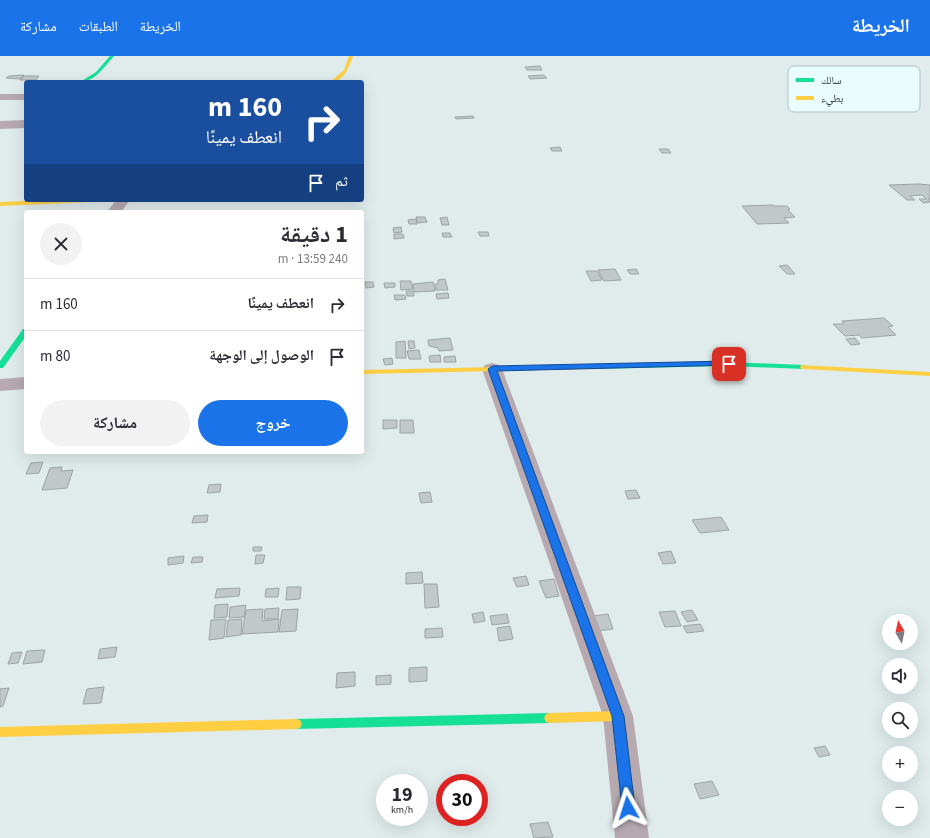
<!DOCTYPE html>
<html lang="ar">
<meta charset="utf-8">
<style>
:root{--surface:#fff;--page:#f2f2f3;--text:#2b2b33;--muted:#7c7c81;--line:#e1e1e2;--accent:#1a73e8}
body{margin:0;font-family:"Source Sans 3","Noto Naskh Arabic",sans-serif;background:var(--page);color:var(--text);direction:rtl;height:100vh;display:flex;flex-direction:column;font-size:15px;white-space:nowrap}
*{box-sizing:border-box;margin:0}
p{font-size:13px;color:var(--muted)}
.icon{flex:none;width:22px;height:22px;fill:none;stroke:currentColor;stroke-width:2;stroke-linecap:round;stroke-linejoin:round}
.map{position:relative;flex:1;overflow:hidden;direction:ltr}
.drawer{position:absolute;left:24px;top:154px;width:340px;height:244px;display:flex;flex-direction:column;background:var(--surface);border-radius:4px;box-shadow:0 4px 16px #0002;direction:rtl}
.drawer>*{flex:none}
.banner{position:absolute;left:24px;top:24px;width:340px;height:122px;border-radius:4px;box-shadow:0 4px 16px #0002;direction:rtl;background:#1a4fa0;color:#fff;overflow:hidden}
.needle{width:26px;rotate:351deg}
.controls{position:absolute;left:882px;top:558px;display:grid;gap:8px}
.controls a{display:grid;place-items:center;width:36px;height:36px;border-radius:50%;background:var(--surface);box-shadow:0 4px 16px #0002;font-size:20px}
.speed{position:absolute;left:376px;top:718px;display:flex;gap:8px;font-size:20px;font-weight:700;text-align:center}
.speed>*{display:grid;place-content:center;width:52px;height:52px;border-radius:50%;background:var(--surface);box-shadow:0 4px 16px #0002;line-height:1}
.speed small{font-size:10px;font-weight:400}
.speed .limit{border:6px solid #d22;background:#fff;color:#111}
.pin{position:absolute;display:grid;place-items:center;width:34px;height:34px;color:#fff;margin:-17px;border-radius:8px;box-shadow:0 2px 6px #0006}
.me{position:absolute;width:44px;margin:-22px;rotate:354deg;stroke-linejoin:round;filter:drop-shadow(0 0 3px #0008)}
.turn{display:flex;align-items:center;gap:14px;height:84px;padding:0 16px;font-size:18px}
.turn .icon{width:52px;height:52px;stroke-width:2.5}
.turn b{display:block;font-size:28px;line-height:34px}
.then{display:flex;align-items:center;height:38px;padding:0 16px;background:#0003;gap:8px;font-size:15px}
.round{display:grid;place-items:center;flex:none;width:42px;height:42px;border-radius:21px;background:var(--page)}
.headline{display:flex;align-items:center;justify-content:space-between;height:68px;padding:0 16px}
h1{font-size:24px;font-weight:700;line-height:30px}
.primary-button{display:flex;gap:8px;margin-top:auto;padding:8px 16px}
.primary-button a{flex:1;height:46px;border-radius:24px;background:var(--accent);color:#fff;font-size:16px;font-weight:700;line-height:46px;text-align:center}
.primary-button a+a{background:var(--page);color:var(--text)}
ul{padding:0;list-style:none}
li{display:flex;align-items:center;gap:12px;height:52px;padding:0 16px;border-top:1px solid var(--line)}
li div{flex:1}
li b{display:block;font-size:15px}
li em{font-style:normal}
header{display:flex;align-items:center;gap:24px;box-sizing:border-box;height:56px;padding:0 20px;background:var(--accent);color:#fff}
header strong{font-size:19px}
nav{display:flex;gap:22px;margin-inline-start:auto;font-size:14px}
.map>svg:first-child{display:block}
.building{fill:#c0c8c9;stroke:#9ca4a4}
.lines{fill:none;stroke-linecap:round;stroke-linejoin:round}
.street{fill:#b6aab0;fill-rule:evenodd}
.fast{fill:#16e098;fill-rule:evenodd}
.slow{fill:#ffcf43;fill-rule:evenodd}
.route{fill:#1a73e8;stroke:#114b97}
.key{fill:#e9fdfd;stroke:#b1c1c1;stroke-width:1}
.key-label{font-size:11px;fill:#2e3536}
</style>
<header>
<strong>الخريطة</strong>
<nav><a>الخريطة</a><a>الطبقات</a><a>مشاركة</a></nav>
</header>
<div class="map">
<svg width="930" height="782" viewBox="0 0 930 782">
<rect width="100%" height="100%" fill="#e0ebec"/>
<g class="building">
<polygon points="540,10 542,14 527,14 525,11"/>
<polygon points="24,19 20,23 6,22 9,20"/>
<polygon points="544,19 547,22 530,23 528,20"/>
<polygon points="24,20 39,20 36,24 20,24"/>
<polygon points="473,60 474,62 456,63 455,61"/>
<polygon points="560,91 562,95 552,95 550,92"/>
<polygon points="659,93 668,93 671,97 662,97"/>
<polygon points="918,128 930,129 930,143 928,143 930,146 923,147 919,143 926,143 922,139 910,140 915,144 907,144 889,129"/>
<polygon points="773,149 774,150 787,150 790,153 788,154 795,161 784,162 789,167 757,168 742,150"/>
<polygon points="416,161 425,161 427,166 418,167"/>
<polygon points="447,161 449,169 442,169 440,162"/>
<polygon points="416,163 417,168 409,168 408,164"/>
<polygon points="401,171 402,176 394,177 393,172"/>
<polygon points="478,176 488,176 489,180 480,180"/>
<polygon points="442,177 450,177 452,181 443,181"/>
<polygon points="394,178 403,178 404,182 394,183"/>
<polygon points="787,209 795,218 787,218 779,210"/>
<polygon points="615,213 621,224 604,225 598,214"/>
<polygon points="636,213 639,218 630,218 627,214"/>
<polygon points="586,215 597,215 602,224 591,225"/>
<polygon points="445,223 448,234 436,234 435,228 438,228 438,224"/>
<polygon points="400,225 411,225 413,233 401,234"/>
<polygon points="365,226 373,226 374,231 366,232"/>
<polygon points="433,226 435,235 414,236 413,228"/>
<polygon points="384,227 395,227 395,231 385,232"/>
<polygon points="406,235 413,235 414,240 407,240"/>
<polygon points="448,237 449,242 437,243 436,238"/>
<polygon points="394,239 405,239 406,243 395,244"/>
<polygon points="884,262 893,270 888,271 896,279 862,282 859,279 845,280 833,268 844,268 842,265"/>
<polygon points="450,282 453,294 439,295 438,292 429,290 428,284"/>
<polygon points="855,282 860,288 851,289 846,283"/>
<polygon points="405,285 406,302 396,302 396,286"/>
<polygon points="408,285 414,285 415,292 409,293"/>
<polygon points="419,294 421,303 409,303 407,295"/>
<polygon points="440,299 441,306 430,306 429,300"/>
<polygon points="455,300 456,306 444,306 444,301"/>
<polygon points="392,302 393,308 385,309 383,303"/>
<polygon points="383,364 397,364 397,372 383,373"/>
<polygon points="400,364 413,364 414,377 400,377"/>
<polygon points="43,406 39,417 26,418 31,407"/>
<polygon points="62,411 61,415 73,414 67,432 42,434 50,412"/>
<polygon points="221,428 220,436 207,437 209,429"/>
<polygon points="636,434 640,442 628,443 625,435"/>
<polygon points="430,436 432,446 421,447 419,437"/>
<polygon points="208,459 207,466 192,467 194,460"/>
<polygon points="721,461 729,474 700,477 692,464"/>
<polygon points="253,491 262,491 261,495 253,495"/>
<polygon points="671,495 676,507 663,508 658,497"/>
<polygon points="256,499 265,499 263,507 255,508"/>
<polygon points="184,500 183,507 168,509 168,502"/>
<polygon points="193,501 203,501 202,506 191,507"/>
<polygon points="422,516 423,527 406,528 406,517"/>
<polygon points="526,520 529,529 517,531 513,522"/>
<polygon points="554,523 559,540 546,542 539,525"/>
<polygon points="424,528 437,528 439,551 425,552"/>
<polygon points="287,531 301,531 300,543 286,544"/>
<polygon points="240,532 239,540 215,542 217,533"/>
<polygon points="279,532 278,541 265,541 266,533"/>
<polygon points="228,548 227,561 214,562 215,549"/>
<polygon points="246,549 244,561 229,562 230,551"/>
<polygon points="279,552 278,563 264,563 265,553"/>
<polygon points="263,553 262,565 279,563 278,576 242,578 246,554"/>
<polygon points="298,553 296,575 279,576 282,554"/>
<polygon points="692,554 698,564 687,566 681,556"/>
<polygon points="675,555 681,570 665,571 659,556"/>
<polygon points="483,556 485,565 474,567 472,558"/>
<polygon points="507,558 509,567 492,569 490,560"/>
<polygon points="608,558 613,573 598,575 593,560"/>
<polygon points="226,563 224,582 209,584 211,564"/>
<polygon points="242,563 241,579 226,581 228,564"/>
<polygon points="700,568 704,575 687,577 683,570"/>
<polygon points="510,570 513,583 499,585 497,572"/>
<polygon points="442,572 443,581 425,582 425,573"/>
<polygon points="117,591 115,601 98,603 100,593"/>
<polygon points="45,594 42,606 23,608 27,595"/>
<polygon points="22,596 18,607 8,608 12,597"/>
<polygon points="427,611 427,625 409,626 409,612"/>
<polygon points="355,616 355,630 336,632 337,617"/>
<polygon points="391,619 391,628 376,629 376,620"/>
<polygon points="104,631 101,647 83,648 87,633"/>
<polygon points="9,632 3,650 0,651 0,633"/>
<polygon points="825,690 830,699 819,701 814,692"/>
<polygon points="712,725 719,739 700,743 694,728"/>
<polygon points="548,766 553,781 534,782 530,768"/>
</g>
<g class="lines">
<g class="street">
<rect x="0" y="38" width="26" height="6"/>
<polygon points="26,64 26,72 0,73 0,65"/>
<polygon points="116,144 130,144 121,156 107,156"/>
<polygon points="492,307 499,309 502,313 633,660 649,782 615,782 603,660 482,313 485,309"/>
<polygon points="26,321 26,333 0,335 0,323"/>
</g>
<g class="fast">
<path d="M110,0H114C105,10 95,26 80,26L96,16Z"/>
<polygon points="23,273 26,273 26,280 3,312 0,312 0,305"/>
<polygon points="729,306 804,309 808,311 804,313 729,310 592,313 588,311 592,309"/>
<polygon points="550,657 554,658 556,662 554,666 550,667 296,673 292,672 290,668 292,664 296,663"/>
</g>
<g class="slow">
<path d="M349,0H353C349,11 344,26 330,26L344,14Z"/>
<polygon points="51,144 94,144 91,146 0,150 0,146"/>
<polygon points="592,309 595,309 596,311 595,313 362,318 362,314"/>
<polygon points="801,309 930,316 930,320 804,313 801,313 800,311"/>
<polygon points="618,655 622,656 624,660 622,664 618,665 550,667 546,666 544,662 546,658 550,657"/>
<polygon points="296,663 300,664 302,668 300,672 296,673 0,681 0,671"/>
</g>
</g>
<polygon class="route" points="729,305 732,306 732,309 497,315 624,660 635,752 633,756 628,758 624,756 622,752 612,660 488,313 492,310"/>
<rect x="788" y="10" width="132" height="46" rx="6" class="key"/>
<rect x="796" y="22" width="18" height="4" fill="#16e098"/>
<rect x="796" y="40" width="18" height="4" fill="#ffcf43"/>
<g class="key-label">
<text x="821" y="28">سالك</text>
<text x="821" y="46">بطيء</text>
</g>
</svg>
<div class="controls">
<a><svg class="needle" viewBox="-14 -14 28 28"><path d="M0-13l5 13h-10z" fill="#e53935"/><path d="M0 13l5-13h-10z" fill="#7c7c81"/></svg></a>
<a><svg class="icon" aria-label="sound" viewBox="0 0 24 24"><path d="M4 9h4l5-4v14l-5-4H4zM17 9q2 3 0 6"/></svg></a>
<a><svg class="icon" aria-label="search" viewBox="0 0 24 24"><circle cx="10" cy="10" r="6"/><path d="M15 15l6 6"/></svg></a>
<a>+</a>
<a>−</a>
</div>
<div class="speed"><div>19<small>km/h</small></div><div class="limit">30</div></div>
<div class="pin" style="left:729px;top:308px;background:#d93025"><svg class="icon" aria-label="arrive" viewBox="0 0 24 24"><path d="M6 21V4h12l-3 4 3 4H6"/></svg></div>
<svg class="me" style="left:628px;top:752px" viewBox="-20 -20 40 40"><path d="M0-17L14 15 0 8-14 15z" fill="#1a73e8" stroke="#fff" stroke-width="4"/></svg>
<div class="banner">
<div class="turn"><svg class="icon" aria-label="right" viewBox="0 0 24 24"><path d="M7 20v-9h11M14 6l5 5-5 5"/></svg><div><b>160 m</b>انعطف يمينًا</div></div>
<div class="then">ثم<svg class="icon" aria-label="arrive" viewBox="0 0 24 24"><path d="M6 21V4h12l-3 4 3 4H6"/></svg></div>
</div>
<section class="drawer">
<div class="headline"><div><h1>1 دقيقة</h1><p>240 m · 13:59</p></div><a class="round"><svg class="icon" aria-label="close" viewBox="0 0 24 24"><path d="M6 6l12 12M18 6L6 18"/></svg></a></div>
<ul>
<li><svg class="icon" aria-label="right" viewBox="0 0 24 24"><path d="M7 20v-9h11M14 6l5 5-5 5"/></svg><div><b>انعطف يمينًا</b></div><em>160 m</em></li>
<li><svg class="icon" aria-label="arrive" viewBox="0 0 24 24"><path d="M6 21V4h12l-3 4 3 4H6"/></svg><div><b>الوصول إلى الوجهة</b></div><em>80 m</em></li>
</ul>
<div class="primary-button"><a>خروج</a><a>مشاركة</a></div>
</section>
</div>
